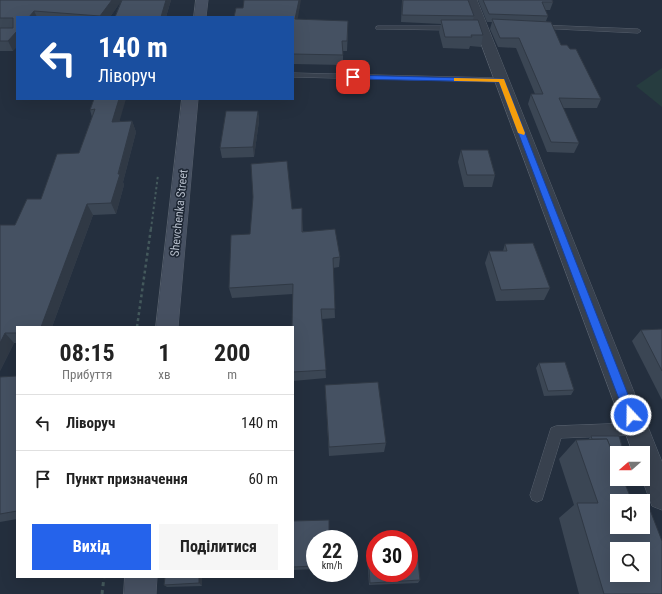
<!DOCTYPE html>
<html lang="uk">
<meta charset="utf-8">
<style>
:root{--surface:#fff;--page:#f6f6f6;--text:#222;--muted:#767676;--line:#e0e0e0;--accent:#2563eb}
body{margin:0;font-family:"Roboto Condensed",sans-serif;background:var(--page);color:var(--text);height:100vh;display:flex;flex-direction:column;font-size:15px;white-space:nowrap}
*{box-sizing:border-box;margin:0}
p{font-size:13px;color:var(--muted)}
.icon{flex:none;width:22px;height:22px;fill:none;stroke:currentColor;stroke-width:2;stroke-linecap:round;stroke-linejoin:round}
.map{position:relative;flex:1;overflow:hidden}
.drawer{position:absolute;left:16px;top:326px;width:278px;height:252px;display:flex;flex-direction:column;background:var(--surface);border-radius:0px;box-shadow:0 4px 16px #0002}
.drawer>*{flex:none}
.hud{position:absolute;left:16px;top:16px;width:278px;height:84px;border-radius:0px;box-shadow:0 4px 16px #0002;background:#1a4fa0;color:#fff;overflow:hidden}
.needle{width:26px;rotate:250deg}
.buttons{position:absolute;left:610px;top:446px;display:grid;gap:8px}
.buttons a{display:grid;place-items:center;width:40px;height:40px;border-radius:0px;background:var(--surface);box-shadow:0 4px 16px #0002;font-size:20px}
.speed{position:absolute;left:306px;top:530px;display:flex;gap:8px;font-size:20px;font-weight:700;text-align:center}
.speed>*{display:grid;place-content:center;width:52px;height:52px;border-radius:50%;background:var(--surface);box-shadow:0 4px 16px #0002;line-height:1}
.speed small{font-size:10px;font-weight:400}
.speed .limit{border:6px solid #d22;background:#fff;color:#111}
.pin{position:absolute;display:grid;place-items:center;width:34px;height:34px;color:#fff;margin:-17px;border-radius:8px;box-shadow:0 2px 6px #0006}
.me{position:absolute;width:44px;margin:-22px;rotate:339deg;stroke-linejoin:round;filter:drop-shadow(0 0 3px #0008)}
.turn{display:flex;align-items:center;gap:14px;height:84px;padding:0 16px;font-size:18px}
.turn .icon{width:52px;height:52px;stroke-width:2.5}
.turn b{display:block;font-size:28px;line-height:34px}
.eta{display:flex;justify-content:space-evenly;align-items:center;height:68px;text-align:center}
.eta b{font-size:24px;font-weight:700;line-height:28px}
.primary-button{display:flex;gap:8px;margin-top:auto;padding:8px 16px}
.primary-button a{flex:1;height:46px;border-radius:0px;background:var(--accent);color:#fff;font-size:16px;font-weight:700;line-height:46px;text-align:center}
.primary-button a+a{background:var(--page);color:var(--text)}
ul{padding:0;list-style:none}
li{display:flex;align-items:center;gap:12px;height:56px;padding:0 16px;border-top:1px solid var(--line)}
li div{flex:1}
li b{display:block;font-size:15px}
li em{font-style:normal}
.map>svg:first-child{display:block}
.green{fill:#263c3f}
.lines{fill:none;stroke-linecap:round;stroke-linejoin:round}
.lane-casing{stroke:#565f6c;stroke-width:1}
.street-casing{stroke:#565f6c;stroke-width:1}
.secondary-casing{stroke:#565f6c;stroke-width:1}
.path-far2{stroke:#44595c;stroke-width:2;stroke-dasharray:2.5 2.5;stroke-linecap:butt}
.path-far1{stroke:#44595c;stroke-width:2.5;stroke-dasharray:3 3;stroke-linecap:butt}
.path{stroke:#44595c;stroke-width:3;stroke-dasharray:4 4;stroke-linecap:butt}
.lane{fill:#38414e;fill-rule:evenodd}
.street{fill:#38414e;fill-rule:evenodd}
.secondary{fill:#465061;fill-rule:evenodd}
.wall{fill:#3b4654}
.shaded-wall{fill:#303945}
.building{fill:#455162;stroke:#303945;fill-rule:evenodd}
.route{fill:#2563eb;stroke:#184099}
.slow{fill:#f59e0b}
.labels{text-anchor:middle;stroke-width:3;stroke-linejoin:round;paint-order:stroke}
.street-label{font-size:12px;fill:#b4bcc9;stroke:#1d2633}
</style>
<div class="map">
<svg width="662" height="594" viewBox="0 0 662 594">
<rect width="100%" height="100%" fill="#242f3e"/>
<polygon class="green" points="662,68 662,107 636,86"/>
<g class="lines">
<g class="lane-casing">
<g id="lane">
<polygon points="539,25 638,29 641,31 638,33 537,28 537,26"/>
<polygon points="378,26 453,26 456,28 453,30 376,29 376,27"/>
<polygon points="293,73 501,78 505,80 501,82 293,77"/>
<polygon points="636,423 641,425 643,429 641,433 636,435 561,438 542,500 537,502 532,500 530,495 551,428 556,426"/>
</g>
</g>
<g class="street-casing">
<polygon id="street" points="465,0 477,0 662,462 662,510 652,506 642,479 643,453 633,453"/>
</g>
<g class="secondary-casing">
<g id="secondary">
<polygon points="196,0 208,0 206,17 194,17"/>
<polygon points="182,99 198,99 178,327 156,327"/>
<polygon points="125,577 157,577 156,594 124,594"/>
</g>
</g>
<polyline class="path-far2" points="151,229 158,175"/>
<polyline class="path-far1" points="137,327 151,228"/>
<polyline class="path" points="102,594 104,577"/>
<use href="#lane" class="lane"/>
<use href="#street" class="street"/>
<use href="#secondary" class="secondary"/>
</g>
<g class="wall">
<polygon points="0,0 171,0 166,17 115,17 121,1 110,17 17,17 13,51 0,51"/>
<polygon points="402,0 468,0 474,16 473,20 483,35 481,47 470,46 469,49 443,48 439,32 441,24 401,22"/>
<polygon points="478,0 552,0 553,2 550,10 545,10 548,16 546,21 561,45 601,99 597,108 563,108 579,143 574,153 547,152 528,104 531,94 535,94 516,48 498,47 490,29 492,22 487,22"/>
<polygon points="293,17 298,19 348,30 347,51 343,51 343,65 293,64"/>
<polygon points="94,99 120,121 132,121 136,132 123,182 124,185 116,214 93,215 52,327 17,327 17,343 14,343 0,371 15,225 41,199 79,153 92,117 90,110"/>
<polygon points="258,111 259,121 254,157 222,158 220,148"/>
<polygon points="461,150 495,175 492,187 464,187 458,162"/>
<polygon points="302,218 303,231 340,257 339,267 333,268 335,318 322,319 326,378 293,381 293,294 232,298 229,288 250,234"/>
<polygon points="505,244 550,288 544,300 496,301 485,263 489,251 503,251"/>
<polygon points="662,329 662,400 632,341 641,330"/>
<polygon points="539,363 574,390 571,395 544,396 536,368"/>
<polygon points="17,376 17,519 0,522 0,377"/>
<polygon points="325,385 386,443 384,452 329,456"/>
<polygon points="591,436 617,453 617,461 616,461 662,594 579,594 559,518 574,505 559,459 576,440 588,440"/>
<polygon points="293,521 315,539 315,569 293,570"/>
<polygon points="368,554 420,580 418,583 369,585 367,557"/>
<polygon points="202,577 202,586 167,587 164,585"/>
</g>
<g class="shaded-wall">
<polygon points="112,0 122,0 110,17 100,17 100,16"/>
<polygon points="166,0 171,0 166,17 161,17"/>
<polygon points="299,0 301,0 296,29 295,19"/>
<polygon points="34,11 37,17 29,17"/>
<polygon points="17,31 17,47 13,51 8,41"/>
<polygon points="119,99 126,99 116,133 112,122"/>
<polygon points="258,111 259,121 254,157 253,147"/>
<polygon points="132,121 136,132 123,182 124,185 116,214 111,203"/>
<polygon points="87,204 93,215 52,327 41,327"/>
<polygon points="5,333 14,343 0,371 0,343"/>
<polygon points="199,577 202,577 202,586 199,583"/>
</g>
<g class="building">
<polygon points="0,0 112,0 100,16 34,11 29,17 17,17 17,31 8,41 0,41 0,28 13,28 13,18 0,18"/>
<polygon points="122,0 166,0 161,17 115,17"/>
<polygon points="244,0 299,0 295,19 348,21 347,41 342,41 343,55 293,54 293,17 234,17 236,8 243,8"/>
<polygon points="403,0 468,0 474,16 402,15"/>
<polygon points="483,0 552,0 553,2 542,2 548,16 489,14"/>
<polygon points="492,19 551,22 561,45 567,45 570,49 576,49 601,99 559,98 579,143 551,142 531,94 543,94 519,38 500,38"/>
<polygon points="441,20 478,20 483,35 471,35 472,37 445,37"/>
<polygon points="94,99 119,99 112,122 132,121 118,174 120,174 111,203 87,204 41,327 17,327 17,333 5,333 0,343 0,225 15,225 27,199 41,199 57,154 79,153 95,109 90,110"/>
<polygon points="226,111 258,111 253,147 220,148"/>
<polygon points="461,150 488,150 495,175 467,175"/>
<polygon points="287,161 292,209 302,208 302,232 335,229 340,257 333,258 335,309 321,309 326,370 293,372 293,327 292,327 293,284 229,288 231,235 250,234 253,197 251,164"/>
<polygon points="533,243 550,288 501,290 489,251 507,251 505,244"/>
<polygon points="662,329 662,371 641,330"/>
<polygon points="565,362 574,390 548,391 539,363"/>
<polygon points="17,376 17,511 0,514 0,377"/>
<polygon points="378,382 386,443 329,447 325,385"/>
<polygon points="591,436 619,436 624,453 617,453 617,457 614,457 607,439 592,439"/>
<path d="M607,439L617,463V479H623L632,501H617V527H643V502H647L662,541V594H604L577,503H598L576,440ZM617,549H643V575H617Z"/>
<polygon points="329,520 329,539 315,539 315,566 293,567 293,521"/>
<polygon points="409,552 417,552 420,580 370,583 368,554 375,553 375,573 409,573"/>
<polygon points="165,577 199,577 199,583 164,585"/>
</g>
<polygon class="route" points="350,75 504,79 636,415 634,418 631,420 627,418 625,415 499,82 353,79 350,78"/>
<polygon class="slow" points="454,78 504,79 525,133 524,135 518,133 499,82 457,81 454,81"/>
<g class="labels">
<g class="street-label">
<text transform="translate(179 213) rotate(-84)" y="4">Shevchenka Street</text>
</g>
</g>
</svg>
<div class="buttons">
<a><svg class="needle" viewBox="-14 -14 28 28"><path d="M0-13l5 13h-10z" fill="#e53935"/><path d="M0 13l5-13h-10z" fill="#767676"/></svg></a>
<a><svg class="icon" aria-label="sound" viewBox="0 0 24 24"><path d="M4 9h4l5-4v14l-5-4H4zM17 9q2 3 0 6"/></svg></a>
<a><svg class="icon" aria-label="search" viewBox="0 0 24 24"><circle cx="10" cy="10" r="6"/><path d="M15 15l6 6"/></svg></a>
</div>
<div class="speed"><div>22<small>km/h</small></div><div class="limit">30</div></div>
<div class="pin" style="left:353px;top:77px;background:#d93025"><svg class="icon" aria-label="arrive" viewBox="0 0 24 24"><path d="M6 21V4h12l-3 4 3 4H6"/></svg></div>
<svg class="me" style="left:631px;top:415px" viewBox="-20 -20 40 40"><circle r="17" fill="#2563eb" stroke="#fff" stroke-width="3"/><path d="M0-11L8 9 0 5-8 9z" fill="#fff"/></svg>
<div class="hud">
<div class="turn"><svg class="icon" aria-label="left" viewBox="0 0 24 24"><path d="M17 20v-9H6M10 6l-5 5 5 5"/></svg><div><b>140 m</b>Ліворуч</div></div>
</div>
<section class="drawer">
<div class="eta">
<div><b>08:15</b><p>Прибуття</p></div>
<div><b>1</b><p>хв</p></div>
<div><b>200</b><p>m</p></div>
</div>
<ul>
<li><svg class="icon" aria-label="left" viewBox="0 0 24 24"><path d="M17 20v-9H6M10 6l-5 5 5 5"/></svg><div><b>Ліворуч</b></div><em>140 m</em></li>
<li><svg class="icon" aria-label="arrive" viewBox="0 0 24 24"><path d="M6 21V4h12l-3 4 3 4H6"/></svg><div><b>Пункт призначення</b></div><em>60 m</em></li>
</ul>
<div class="primary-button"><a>Вихід</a><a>Поділитися</a></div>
</section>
</div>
